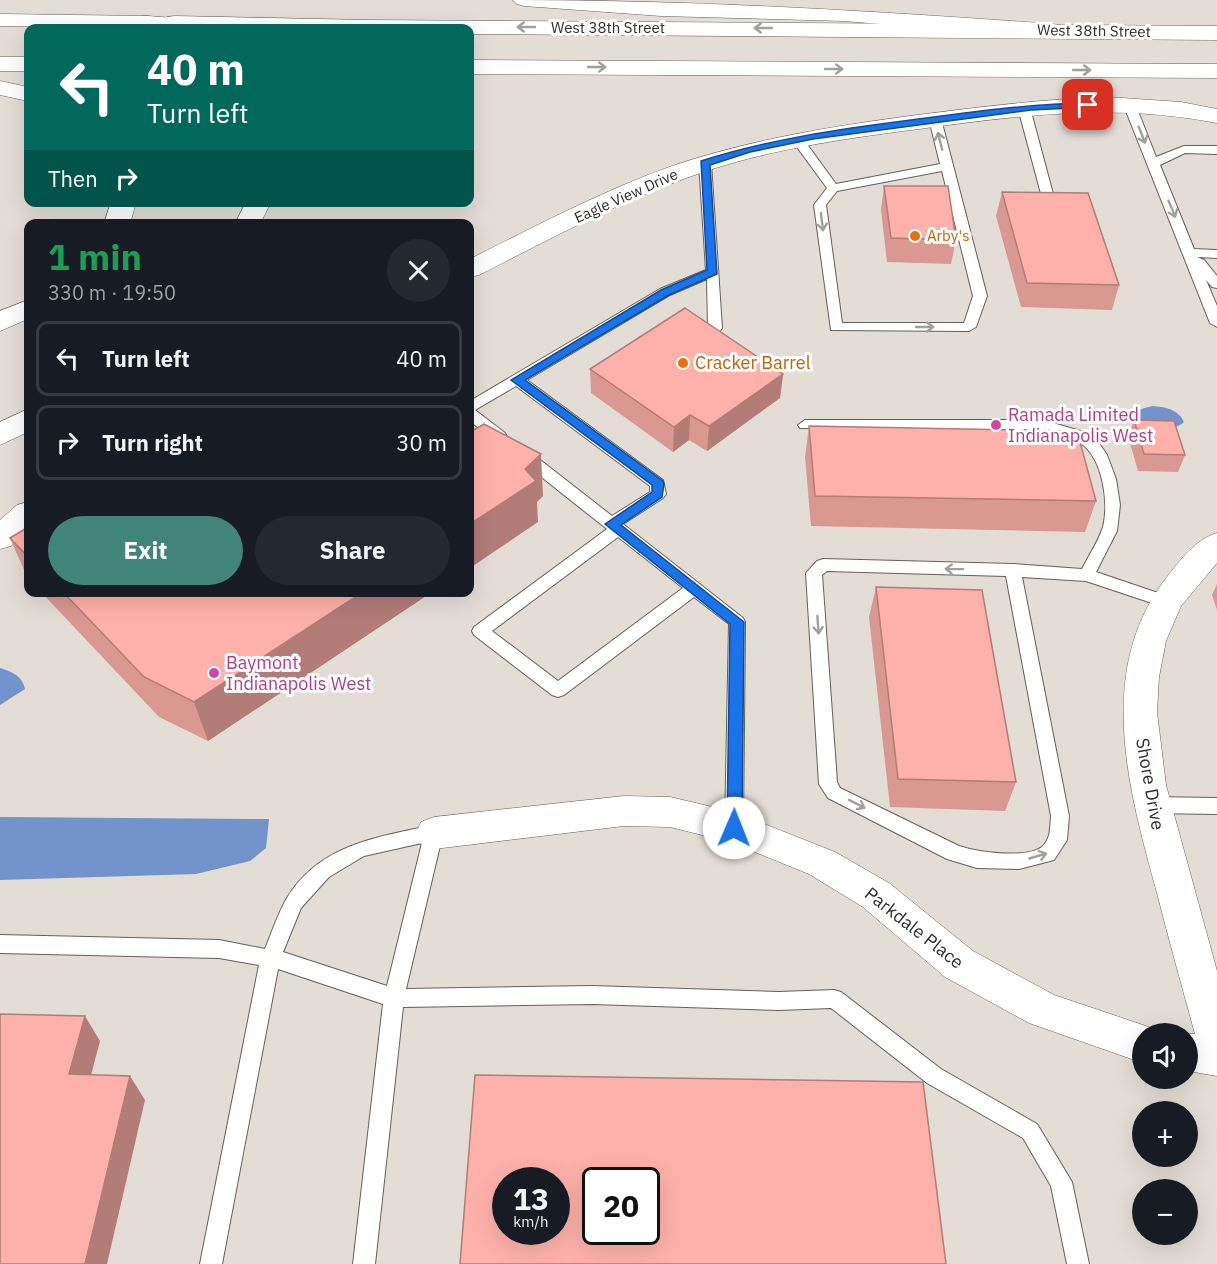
<!DOCTYPE html>
<meta charset="utf-8">
<style>
:root{--surface:#171b24;--page:#242831;--text:#f1f3f6;--muted:#9ea1a6;--line:#363941;--accent:#41857a}
body{margin:0;font-family:"IBM Plex Sans",sans-serif;background:var(--page);color:var(--text);height:100vh;display:flex;flex-direction:column;font-size:22px;white-space:nowrap}
*{box-sizing:border-box;margin:0}
p{font-size:20px;color:var(--muted)}
.icon{flex:none;width:33px;height:33px;fill:none;stroke:currentColor;stroke-width:2;stroke-linecap:round;stroke-linejoin:round}
.map{position:relative;flex:1;overflow:hidden}
.side{position:absolute;left:24px;top:219px;width:450px;height:378px;display:flex;flex-direction:column;background:var(--surface);border-radius:12px;box-shadow:0 6px 24px #0002}
.side>*{flex:none}
.guide{position:absolute;left:24px;top:24px;width:450px;height:183px;border-radius:12px;box-shadow:0 6px 24px #0002;background:#00695c;color:#fff;overflow:hidden}
.fabs{position:absolute;left:1132px;top:1023px;display:grid;gap:12px}
.fabs a{display:grid;place-items:center;width:66px;height:66px;border-radius:50%;background:var(--surface);box-shadow:0 6px 24px #0002;font-size:30px}
.speed{position:absolute;left:492px;top:1167px;display:flex;gap:12px;font-size:30px;font-weight:700;text-align:center}
.speed>*{display:grid;place-content:center;width:78px;height:78px;border-radius:50%;background:var(--surface);box-shadow:0 6px 24px #0002;line-height:1}
.speed small{font-size:15px;font-weight:400}
.speed .limit{border:3px solid #111;border-radius:9px;background:#fff;color:#111}
.pin{position:absolute;display:grid;place-items:center;width:51px;height:51px;color:#fff;margin:-26px;border-radius:12px;box-shadow:0 3px 9px #0006}
.me{position:absolute;width:66px;margin:-33px;rotate:1deg;stroke-linejoin:round;filter:drop-shadow(0 0 4px #0008)}
.turn{display:flex;align-items:center;gap:21px;height:126px;padding:0 24px;font-size:27px}
.turn .icon{width:78px;height:78px;stroke-width:2.5}
.turn b{display:block;font-size:42px;line-height:51px}
.then{display:flex;align-items:center;height:57px;padding:0 24px;background:#0003;gap:12px;font-size:22px}
.round{display:grid;place-items:center;flex:none;width:63px;height:63px;border-radius:32px;background:var(--page)}
.headline{display:flex;align-items:center;justify-content:space-between;height:102px;padding:0 24px}
h1{font-size:36px;font-weight:700;line-height:45px;color:#1e9e55}
.primary-button{display:flex;gap:12px;margin-top:auto;padding:12px 24px}
.primary-button a{flex:1;height:69px;border-radius:36px;background:var(--accent);color:#fff;font-size:24px;font-weight:700;line-height:69px;text-align:center}
.primary-button a+a{background:var(--page);color:var(--text)}
ul{padding:0;list-style:none}
li{display:flex;align-items:center;gap:18px;height:75px;margin:0 12px 9px;padding:0 12px;border:3px solid var(--line);border-radius:12px}
li div{flex:1}
li b{display:block;font-size:22px}
li em{font-style:normal}
.map>svg:first-child{display:block}
.water{fill:#7293cb}
.lines{fill:none;stroke-linecap:round;stroke-linejoin:round}
.service-casing{stroke:#655f5a;stroke-width:2}
.minor-casing{stroke:#655f5a;stroke-width:1}
.secondary-casing{stroke:#655f5a;stroke-width:1}
.primary-casing{stroke:#655f5a;stroke-width:1}
.motorway-casing{stroke:#655f5a;stroke-width:1}
.service{fill:#fff;fill-rule:evenodd}
.minor{fill:#fff;fill-rule:evenodd}
.secondary{fill:#fff;fill-rule:evenodd}
.primary{fill:#fff;fill-rule:evenodd}
.motorway{fill:#fff;fill-rule:evenodd}
.wall{fill:#da9892}
.shaded-wall{fill:#b27c77}
.building{fill:#feb1aa;stroke:#b27c77;stroke-width:1.5;fill-rule:evenodd}
.oneway{stroke:#a1a09f}
.route{fill:#1a73e8;stroke:#114b97;stroke-width:1.5}
.food-dot{fill:#e8710a;stroke:#fff;stroke-width:2}
.hotel-dot{fill:#d1479c;stroke:#fff;stroke-width:2}
.labels{text-anchor:middle;stroke-width:6;stroke-linejoin:round;paint-order:stroke}
.far-street-label{font-size:15px;fill:#2f2c2a;stroke:#fff}
.far-food-label{font-size:15px;fill:#c56008;stroke:#fff;text-anchor:start}
.food-label{font-size:18px;fill:#c56008;stroke:#fff;text-anchor:start}
.hotel-label{font-size:18px;fill:#b23c85;stroke:#fff;text-anchor:start}
.street-label{font-size:18px;fill:#2f2c2a;stroke:#fff}
</style>
<div class="map">
<svg width="1217" height="1264" viewBox="0 0 1217 1264">
<rect width="100%" height="100%" fill="#e4ddd6"/>
<g class="water">
<path d="M1152,406C1165,407 1178,409 1184,422C1174,432 1142,431 1131,423L1129,415L1131,412Z"/>
<path d="M0,668C13,672 22,676 25,689L0,705Z"/>
<polygon points="0,817 269,819 266,848 250,861 196,874 0,880"/>
</g>
<g class="lines">
<g class="service-casing">
<g id="service">
<polygon points="1130,103 1136,106 1156,157 1184,146 1217,146 1217,154 1185,153 1160,165 1194,249 1217,250 1217,258 1197,257 1204,260 1217,276 1217,288 1212,287 1206,280 1217,306 1217,327 1210,323 1124,106"/>
<polygon points="1024,105 1030,108 1056,205 1054,208 1050,209 1044,205 1018,108"/>
<path d="M935,115L941,119L987,296L976,327L969,331L831,330L814,205L827,188L791,139L793,136H801L836,184L940,164L929,119ZM942,171L973,296L964,323H842L826,205L837,191Z"/>
<path d="M705,159L711,163L722,328L720,331L715,332L708,328L707,279L670,295L527,380L663,480L666,494L663,498L623,524L743,618L745,622L743,828L740,834L734,836L728,834L725,828L729,624L694,597L564,695L558,697L552,695L474,635L472,631L474,627L607,529L520,460L518,456L520,452H530L612,516L650,492V486L516,386L475,410L505,433L507,437L505,441H495L470,421V401L660,289L706,270L699,163ZM618,537L683,588L558,681L492,631Z"/>
<path d="M805,420H1043L1087,433L1099,443L1107,455L1116,479L1120,505L1117,531L1096,572L1173,598L1175,602L1173,606L1167,608L1086,581L1022,577L1069,816L1067,840L1054,860L1019,869L977,868L947,859L828,798L819,784L806,573L817,561L823,559L1013,564L1082,569C1089,555 1098,542 1103,527C1109,503 1103,460 1082,444C1071,435 1056,433 1043,430L800,428L798,425ZM827,571L1006,576L1051,816C1050,827 1051,839 1042,847C1025,859 977,852 959,846L840,788L837,782L822,575Z"/>
<polygon points="1151,797 1217,798 1217,814 1151,813 1145,810 1142,805 1145,800"/>
<path d="M434,825L440,827L443,833L406,989L592,986L779,992L834,990L841,992L941,1069L1037,1124L1072,1182L1089,1264H1067L1051,1186L1023,1138L927,1083L831,1008L779,1010L592,1004L403,1007L375,1264H353L383,1004L278,969L222,1264H200L259,965L219,958L0,953V935L219,940L265,949C272,932 278,913 287,898C320,844 378,837 434,825ZM422,843L387,986L283,952L301,908L329,877L364,856Z"/>
</g>
</g>
<g class="minor-casing">
<g id="minor">
<path d="M1107,97L1181,102L1217,109V123C1115,103 1021,115 919,129C841,139 763,150 689,177C616,203 548,240 479,275L470,277V259C536,226 602,191 672,166C752,139 834,126 917,115C981,107 1043,99 1107,97Z"/>
<polygon points="28,502 28,530 11,546 0,549 0,520 17,505"/>
<path d="M1217,533V563L1181,606L1166,641L1159,677L1157,712L1166,785L1217,971V1076L1188,1071V1034H1186H1195C1182,987 1169,940 1157,893C1129,791 1094,670 1167,577C1180,560 1196,539 1217,533Z"/>
<polygon points="624,796 670,797 734,812 835,852 889,883 973,951 1054,995 1143,1025 1157,1030 1159,1034 1143,1034 1143,1063 1029,1023 945,977 863,907 809,874 730,842 670,827 624,826 434,849 421,844 416,833 421,822 434,817"/>
</g>
</g>
<g class="secondary-casing">
<g id="secondary">
<polygon points="175,16 369,20 1217,26 1217,40 470,34 470,28 176,28 167,27 164,22 167,17"/>
<polygon points="470,60 1217,64 1217,78 470,74"/>
</g>
</g>
<g class="primary-casing">
<g id="primary">
<polygon points="0,14 147,16 155,17 158,22 155,27 147,28 0,26"/>
<rect x="0" y="57" width="28" height="14"/>
</g>
</g>
<g class="motorway-casing">
<g id="motorway">
<path d="M513,0C694,0 873,11 1053,24L1061,26L1064,31L1061,36L1053,38L844,21L661,16L524,6L517,4Z"/>
<polygon points="147,16 216,21 224,23 227,28 139,27 136,22 139,17"/>
<polygon points="470,60 479,62 482,67 479,72 470,74"/>
<polygon points="0,81 28,87 28,101 0,95"/>
<polygon points="111,202 136,202 130,224 104,224"/>
<polygon points="246,202 271,202 260,224 235,224"/>
<polygon points="28,300 28,319 0,331 0,311"/>
<polygon points="28,409 28,432 0,445 0,422"/>
</g>
</g>
<use href="#service" class="service"/>
<use href="#minor" class="minor"/>
<use href="#secondary" class="secondary"/>
<use href="#primary" class="primary"/>
<use href="#motorway" class="motorway"/>
</g>
<g class="wall">
<polygon points="884,186 956,240 951,264 887,262 881,210"/>
<polygon points="1002,192 1119,285 1112,310 1021,307 996,216"/>
<polygon points="590,369 783,374 780,398 707,451 689,440 673,452 591,393"/>
<polygon points="1134,420 1185,455 1178,472 1138,471 1128,436"/>
<polygon points="809,426 1096,501 1085,532 811,526 805,457"/>
<polygon points="28,527 28,579 10,538"/>
<polygon points="1217,584 1217,610 1212,595"/>
<polygon points="876,587 1016,782 1005,811 890,807 869,617"/>
<polygon points="41,592 432,592 208,741 159,717"/>
</g>
<g class="shaded-wall">
<polygon points="783,374 780,398 707,451 709,426"/>
<polygon points="690,415 689,440 673,452 674,427"/>
<polygon points="541,454 543,496 537,502 538,522 470,568 470,524 525,469"/>
<polygon points="363,592 432,592 208,741 194,702"/>
<polygon points="85,1016 100,1041 85,1098 69,1074"/>
<polygon points="130,1076 145,1100 107,1264 85,1264"/>
</g>
<g class="building">
<polygon points="884,186 948,186 956,240 891,238"/>
<polygon points="1002,192 1088,193 1119,285 1027,283"/>
<polygon points="685,308 783,374 709,426 690,415 674,427 590,369"/>
<polygon points="1134,420 1174,421 1185,455 1144,454"/>
<polygon points="484,424 541,454 525,469 536,481 470,524 470,432"/>
<polygon points="809,426 1077,431 1096,501 815,496"/>
<polygon points="28,527 28,557 10,538"/>
<polygon points="876,587 982,590 1016,782 898,779"/>
<polygon points="63,592 363,592 194,702 144,677"/>
<polygon points="0,1014 85,1016 69,1074 130,1076 85,1264 0,1264"/>
<path d="M475,1075L923,1082L946,1264H460ZM506,1180H556V1232H506ZM596,1180H646V1232H596Z"/>
</g>
<defs><path id="oneway-shaft" d="M-6 0H5M1.5-3L5.5 0L1.5 3" fill="none" stroke-width="1.6" stroke-linecap="round" stroke-linejoin="round" transform="scale(1.5)"/></defs>
<g class="oneway">
<use href="#oneway-shaft" transform="translate(526 27) rotate(-180)"/>
<use href="#oneway-shaft" transform="translate(763 28) rotate(-180)"/>
<use href="#oneway-shaft" transform="translate(597 67)"/>
<use href="#oneway-shaft" transform="translate(834 69)"/>
<use href="#oneway-shaft" transform="translate(1082 70)"/>
<use href="#oneway-shaft" transform="translate(1142 135) rotate(68)"/>
<use href="#oneway-shaft" transform="translate(940 141) rotate(-104)"/>
<use href="#oneway-shaft" transform="translate(1172 209) rotate(67)"/>
<use href="#oneway-shaft" transform="translate(822 222) rotate(83)"/>
<use href="#oneway-shaft" transform="translate(925 327)"/>
<use href="#oneway-shaft" transform="translate(954 569) rotate(-179)"/>
<use href="#oneway-shaft" transform="translate(818 625) rotate(86)"/>
<use href="#oneway-shaft" transform="translate(857 804) rotate(27)"/>
<use href="#oneway-shaft" transform="translate(1038 856) rotate(-16)"/>
</g>
<path class="route" d="M1088,103H1091V107L1031,110L813,139L750,152L710,165L717,274L669,295L525,380L663,481L664,484L662,497L621,525L744,622L742,828L740,833L734,834L729,833L727,828L730,624L605,524L652,492V485L511,380L661,290L707,270L701,161C770,139 840,129 911,120C970,112 1028,104 1088,103Z"/>
<g class="food-dot">
<circle cx="915" cy="236" r="6"/>
<circle cx="683" cy="363" r="6"/>
</g>
<g class="hotel-dot">
<circle cx="996" cy="425" r="6"/>
<circle cx="214" cy="673" r="6"/>
</g>
<g class="labels">
<g class="far-street-label">
<text x="608" y="33">West 38th Street</text>
<text transform="translate(1094 31) rotate(1)" y="5">West 38th Street</text>
<text transform="translate(626 196) rotate(-24)" y="5">Eagle View Drive</text>
</g>
<g class="far-food-label">
<text x="927" y="241">Arby's</text>
</g>
<g class="food-label">
<text x="695" y="369">Cracker Barrel</text>
</g>
<g class="hotel-label">
<text x="1008" y="421">Ramada Limited<tspan x="1008" dy="21">Indianapolis West</tspan></text>
<text x="226" y="669">Baymont<tspan x="226" dy="21">Indianapolis West</tspan></text>
</g>
<g class="street-label">
<text transform="translate(1150 784) rotate(80)" y="6">Shore Drive</text>
<text transform="translate(914 928) rotate(38)" y="6">Parkdale Place</text>
</g>
</g>
</svg>
<div class="fabs">
<a><svg class="icon" aria-label="sound" viewBox="0 0 24 24"><path d="M4 9h4l5-4v14l-5-4H4zM17 9q2 3 0 6"/></svg></a>
<a>+</a>
<a>−</a>
</div>
<div class="speed"><div>13<small>km/h</small></div><div class="limit">20</div></div>
<div class="pin" style="left:1088px;top:105px;background:#d93025"><svg class="icon" aria-label="arrive" viewBox="0 0 24 24"><path d="M6 21V4h12l-3 4 3 4H6"/></svg></div>
<svg class="me" style="left:734px;top:828px" viewBox="-20 -20 40 40"><circle r="19" fill="#fff"/><path d="M0-13L10 11 0 6-10 11z" fill="#1a73e8"/></svg>
<div class="guide">
<div class="turn"><svg class="icon" aria-label="left" viewBox="0 0 24 24"><path d="M17 20v-9H6M10 6l-5 5 5 5"/></svg><div><b>40 m</b>Turn left</div></div>
<div class="then">Then<svg class="icon" aria-label="right" viewBox="0 0 24 24"><path d="M7 20v-9h11M14 6l5 5-5 5"/></svg></div>
</div>
<section class="side">
<div class="headline"><div><h1>1 min</h1><p>330 m · 19:50</p></div><a class="round"><svg class="icon" aria-label="close" viewBox="0 0 24 24"><path d="M6 6l12 12M18 6L6 18"/></svg></a></div>
<ul>
<li><svg class="icon" aria-label="left" viewBox="0 0 24 24"><path d="M17 20v-9H6M10 6l-5 5 5 5"/></svg><div><b>Turn left</b></div><em>40 m</em></li>
<li><svg class="icon" aria-label="right" viewBox="0 0 24 24"><path d="M7 20v-9h11M14 6l5 5-5 5"/></svg><div><b>Turn right</b></div><em>30 m</em></li>
</ul>
<div class="primary-button"><a>Exit</a><a>Share</a></div>
</section>
</div>
